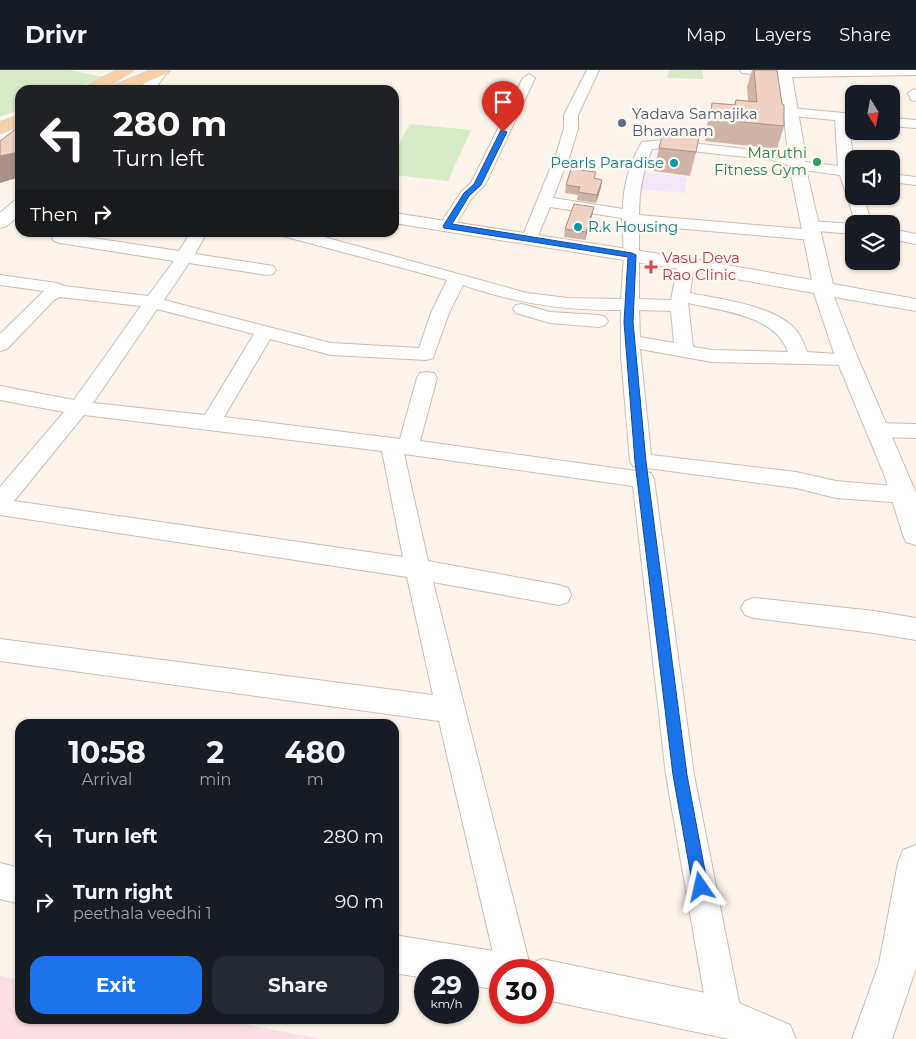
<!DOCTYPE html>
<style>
:root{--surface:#171b24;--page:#242831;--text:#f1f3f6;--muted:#9ea1a6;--line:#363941;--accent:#1a73e8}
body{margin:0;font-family:Montserrat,sans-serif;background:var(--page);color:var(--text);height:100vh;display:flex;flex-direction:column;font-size:19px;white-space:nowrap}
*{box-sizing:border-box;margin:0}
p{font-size:16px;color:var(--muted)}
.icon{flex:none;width:28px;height:28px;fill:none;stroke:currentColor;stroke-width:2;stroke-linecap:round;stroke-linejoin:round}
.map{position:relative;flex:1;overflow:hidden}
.drawer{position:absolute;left:15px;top:649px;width:384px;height:305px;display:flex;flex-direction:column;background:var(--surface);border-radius:15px;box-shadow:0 1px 4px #0004}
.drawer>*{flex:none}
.top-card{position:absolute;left:15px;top:15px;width:384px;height:152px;border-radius:15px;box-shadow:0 1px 4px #0004;background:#202124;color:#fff;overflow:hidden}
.needle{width:32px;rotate:169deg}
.tools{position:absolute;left:845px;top:15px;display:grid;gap:10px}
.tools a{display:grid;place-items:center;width:55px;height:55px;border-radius:10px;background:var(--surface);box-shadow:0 1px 4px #0004;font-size:25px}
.speed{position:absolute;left:414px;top:889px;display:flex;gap:10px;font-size:25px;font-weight:700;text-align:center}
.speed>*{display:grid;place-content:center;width:65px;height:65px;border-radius:50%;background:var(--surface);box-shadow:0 1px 4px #0004;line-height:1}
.speed small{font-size:12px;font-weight:400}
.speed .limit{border:8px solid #d22;background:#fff;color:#111}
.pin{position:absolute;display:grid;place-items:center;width:42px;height:42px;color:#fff;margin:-51px -21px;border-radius:50% 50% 50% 0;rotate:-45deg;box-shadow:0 0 5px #0007}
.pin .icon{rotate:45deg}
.me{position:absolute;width:55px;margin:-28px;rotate:349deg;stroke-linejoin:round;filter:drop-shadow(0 0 4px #0008)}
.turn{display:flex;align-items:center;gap:18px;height:105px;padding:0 15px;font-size:22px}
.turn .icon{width:65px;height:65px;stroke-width:2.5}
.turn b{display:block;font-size:35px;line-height:42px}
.then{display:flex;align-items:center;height:48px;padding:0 15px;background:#0003;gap:10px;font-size:19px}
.eta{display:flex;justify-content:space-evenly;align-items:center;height:85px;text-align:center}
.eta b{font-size:30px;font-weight:700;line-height:35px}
.primary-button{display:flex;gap:10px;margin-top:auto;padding:10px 15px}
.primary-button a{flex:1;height:58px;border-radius:15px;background:var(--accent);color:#fff;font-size:20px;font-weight:700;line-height:58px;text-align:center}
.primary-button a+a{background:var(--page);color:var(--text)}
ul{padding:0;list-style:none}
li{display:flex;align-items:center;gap:15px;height:65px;padding:0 15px}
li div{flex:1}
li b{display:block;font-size:19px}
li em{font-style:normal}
header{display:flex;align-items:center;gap:30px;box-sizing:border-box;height:70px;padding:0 25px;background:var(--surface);border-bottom:1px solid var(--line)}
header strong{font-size:24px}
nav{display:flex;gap:28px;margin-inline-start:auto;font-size:18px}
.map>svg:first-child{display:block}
.education{fill:#f1e7f9}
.medical{fill:#f9dee3}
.green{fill:#d9eac9}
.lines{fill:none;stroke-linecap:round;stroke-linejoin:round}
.street-casing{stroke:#d0bdb2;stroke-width:2}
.secondary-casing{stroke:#d3bdb0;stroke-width:2}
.primary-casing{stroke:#d9d1cd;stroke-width:2}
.street{fill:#fff;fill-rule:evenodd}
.secondary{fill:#fff;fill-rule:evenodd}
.primary{fill:#f7d2a6;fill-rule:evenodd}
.wall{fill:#ceb4a8}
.shaded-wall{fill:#a89288}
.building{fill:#f0d1c3;stroke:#a89288}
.route{fill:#1a73e8;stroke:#114b97}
.service-dot{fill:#5c6f8a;stroke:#fef8f1;stroke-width:2}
.leisure-dot{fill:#2e9e5b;stroke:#fef8f1;stroke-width:2}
.culture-dot{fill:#0f9aa8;stroke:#fef8f1;stroke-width:2}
.health-dot{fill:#e0444e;stroke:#fef8f1;stroke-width:2}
.labels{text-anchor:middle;stroke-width:5;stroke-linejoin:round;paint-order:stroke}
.far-service-label{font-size:15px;fill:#4e5e75;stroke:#fef8f1;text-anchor:start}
.far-leisure-label{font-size:15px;fill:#27864d;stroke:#fef8f1;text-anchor:end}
.far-culture-label{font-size:15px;fill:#0d838f;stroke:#fef8f1;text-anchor:end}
.far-health-label{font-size:15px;fill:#be3a42;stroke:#fef8f1;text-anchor:start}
</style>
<header>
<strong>Drivr</strong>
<nav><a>Map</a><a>Layers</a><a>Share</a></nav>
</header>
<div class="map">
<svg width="916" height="969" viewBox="0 0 916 969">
<rect width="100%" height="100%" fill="#fcf4ea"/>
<polygon class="education" points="644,102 687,107 685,123 640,119"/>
<polygon class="medical" points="0,906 20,910 20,949 217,949 321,969 0,969"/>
<g class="green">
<polygon points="0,0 70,0 104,7 70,20 20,20 20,39 0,47"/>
<polygon points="669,0 703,0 703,9 667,8"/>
<polygon points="410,54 471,60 448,111 394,105 394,83"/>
</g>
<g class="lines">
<g class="street-casing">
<g id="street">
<path d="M587,0H599L578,45V58L571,82L553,128L623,139C623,117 630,91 642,72L664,70L774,82L806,92L838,96L835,50L790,46L783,42L790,38L854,44V52H849L854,98V126H863L872,154H856L840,105L804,100L772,90L664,78L652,79C643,100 639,122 639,145L803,159L801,156L803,153L809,151L854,154V164L817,161L820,165L818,168L812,170L639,155V229L671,230L678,194L680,190H692L694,194L690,223C720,229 768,235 791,255C799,262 804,272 807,282L853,285L856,289L853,293L846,295L712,292L640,279L651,385L796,402L836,411L905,417L913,419L916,425L913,431L905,433L836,428L796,418L633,396L630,391L621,286V240C566,241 514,233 463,215L449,243L433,288L426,290L331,285L270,269L224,347L400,369L417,308L420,303L427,302L434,303L437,308L420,371L651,403L654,409L694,705L742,947L737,959L725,964L713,959L708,947L666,705L633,416L404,384L428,491L559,515L568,518L571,525L568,532L559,535L433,512L531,900H500V907L497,900L439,651L0,591V569L433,625L407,507L0,445V417L64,342L0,330V316L74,330L141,236L60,227L54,230L7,279L0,281V264L44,221L0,215V205L57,213L64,216L148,226L174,191L60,173L54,171L52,168L54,165L60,163L179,181L191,162H207L195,184L267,195L273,196L276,200L273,204L267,205L189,193L164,230L331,273L419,278L431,243L447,210L279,165L277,162H306L527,223L568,228L621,229L624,185L622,148L550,137L535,173H523L521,170L557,82L564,58V45ZM688,233C722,241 775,245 788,282L712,280L693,277ZM157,239L254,264L205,345L93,333ZM639,240L671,241L674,273L640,267ZM84,345L382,381L403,487L14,431Z"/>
<polygon points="529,4 535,8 485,115 472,128 453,159 441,159 439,156 461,122 471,113 523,8"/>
<polygon points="914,19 916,20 916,31 911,30 908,23"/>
<polygon points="891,48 916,50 916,58 891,56"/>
<polygon points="891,104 916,107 916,115 891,112"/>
<polygon points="891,159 916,164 916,174 891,169"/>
<polygon points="522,234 550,242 599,245 605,247 608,251 605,255 599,257 550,253 516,243 513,239 516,235"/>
<polygon points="877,353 916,354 916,368 877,367 870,365 867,360 870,355"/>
<polygon points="754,528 874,541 916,548 916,570 874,563 754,548 745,545 741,538 745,531"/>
</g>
</g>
<g class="secondary-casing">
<g id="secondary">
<polygon points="154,0 169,0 154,20 139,20"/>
<polygon points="740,0 916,0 916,5 792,7 804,76 805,95 833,214 916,229 916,241 834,227 857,286 916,423 916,475 906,472 903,465 884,404 835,286 814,223 686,200 394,153 394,143 686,188 812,210 789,95 784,47 777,6 742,3"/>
<polygon points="20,130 20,144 7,156 0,158 0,143 14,131"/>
<polygon points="916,775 916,898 892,969 852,969 879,894 898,793 903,780"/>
<polygon points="0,793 20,798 20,834 0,829"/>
<polygon points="394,865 500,882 514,887 519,900 500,900 500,920 468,915 468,900 425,900 425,908 394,903"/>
<polygon points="542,889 725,927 790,955 796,969 729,969 542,929 542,900 526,900 528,895"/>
</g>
</g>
<g class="primary-casing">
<g id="primary">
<polygon points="117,0 134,0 102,20 83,20 85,17"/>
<polygon points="151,0 170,0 168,3 128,20 108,20 110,17"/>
<polygon points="20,45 20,56 0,63 0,52"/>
</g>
</g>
<use href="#street" class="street"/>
<use href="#secondary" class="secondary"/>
<use href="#primary" class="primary"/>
</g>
<g class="wall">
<polygon points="752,0 777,0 784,56 777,79 705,71 707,55 712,33 734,35 736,30 748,31 747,17"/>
<polygon points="659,78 696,82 690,106 654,101"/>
<polygon points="595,109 601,117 596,133 577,130 578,125 565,123 566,115"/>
<polygon points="594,137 592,145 585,170 564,167 565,159"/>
</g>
<g class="shaded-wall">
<polygon points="20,80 20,107 0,113 0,86"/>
<polygon points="602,110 601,117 596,133 597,125"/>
<polygon points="594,137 592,145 585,170 586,162"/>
</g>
<g class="building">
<polygon points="754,0 777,0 782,34 784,35 784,56 710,49 712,33 735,35 736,30 757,32"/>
<polygon points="20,56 20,80 18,82 0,86 0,71"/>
<polygon points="664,58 700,62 696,82 659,78"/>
<polygon points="571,99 596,102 594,108 602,110 597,125 578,122 580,117 566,115"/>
<polygon points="574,134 594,137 586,162 565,159"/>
</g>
<polygon class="route" points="501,60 507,62 481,115 469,126 452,154 632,183 636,185 633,252 646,392 687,705 708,817 706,822 701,824 695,822 693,817 673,705 635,392 624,252 628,187 444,158 443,156 464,123 474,114"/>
<circle class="service-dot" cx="622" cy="53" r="5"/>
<circle class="leisure-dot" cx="817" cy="92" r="5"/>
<g class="culture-dot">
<circle cx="674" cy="93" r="5"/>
<circle cx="578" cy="157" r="5"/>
</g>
<path class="health-dot" d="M648.5 189.5h5v5h5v5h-5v5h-5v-5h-5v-5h5z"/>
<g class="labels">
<g class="far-service-label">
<text x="632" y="49">Yadava Samajika<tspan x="632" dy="17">Bhavanam</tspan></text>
</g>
<g class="far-leisure-label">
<text x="807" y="88">Maruthi<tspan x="807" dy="17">Fitness Gym</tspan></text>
</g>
<g class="far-culture-label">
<text x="664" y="98">Pearls Paradise</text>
<text x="588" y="162" text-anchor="start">R.k Housing</text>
</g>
<g class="far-health-label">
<text x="662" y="193">Vasu Deva<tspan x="662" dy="17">Rao Clinic</tspan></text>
</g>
</g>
</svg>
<div class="tools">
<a><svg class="needle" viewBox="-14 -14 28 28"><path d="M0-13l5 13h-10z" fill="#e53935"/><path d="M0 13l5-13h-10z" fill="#9ea1a6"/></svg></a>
<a><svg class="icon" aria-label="sound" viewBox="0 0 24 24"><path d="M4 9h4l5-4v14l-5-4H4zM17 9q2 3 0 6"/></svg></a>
<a><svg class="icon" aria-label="layers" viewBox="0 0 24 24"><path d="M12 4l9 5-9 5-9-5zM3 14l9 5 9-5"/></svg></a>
</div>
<div class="speed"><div>29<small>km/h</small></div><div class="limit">30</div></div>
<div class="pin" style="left:503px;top:62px;background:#d93025"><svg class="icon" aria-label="arrive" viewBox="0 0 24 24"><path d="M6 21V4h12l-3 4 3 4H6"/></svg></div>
<svg class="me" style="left:701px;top:817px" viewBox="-20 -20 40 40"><path d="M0-17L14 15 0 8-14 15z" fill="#1a73e8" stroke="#fff" stroke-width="4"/></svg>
<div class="top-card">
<div class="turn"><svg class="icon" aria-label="left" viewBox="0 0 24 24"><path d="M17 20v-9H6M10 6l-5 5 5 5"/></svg><div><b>280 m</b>Turn left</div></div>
<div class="then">Then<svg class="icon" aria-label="right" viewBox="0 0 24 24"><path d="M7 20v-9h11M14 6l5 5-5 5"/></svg></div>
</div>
<section class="drawer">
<div class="eta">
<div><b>10:58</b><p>Arrival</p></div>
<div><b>2</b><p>min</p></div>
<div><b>480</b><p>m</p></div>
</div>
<ul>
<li><svg class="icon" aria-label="left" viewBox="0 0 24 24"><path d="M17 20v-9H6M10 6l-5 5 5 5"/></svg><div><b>Turn left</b></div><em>280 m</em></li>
<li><svg class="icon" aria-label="right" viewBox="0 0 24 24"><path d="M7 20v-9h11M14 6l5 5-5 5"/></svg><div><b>Turn right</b><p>peethala veedhi 1</p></div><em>90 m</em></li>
</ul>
<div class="primary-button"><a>Exit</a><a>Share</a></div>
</section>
</div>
